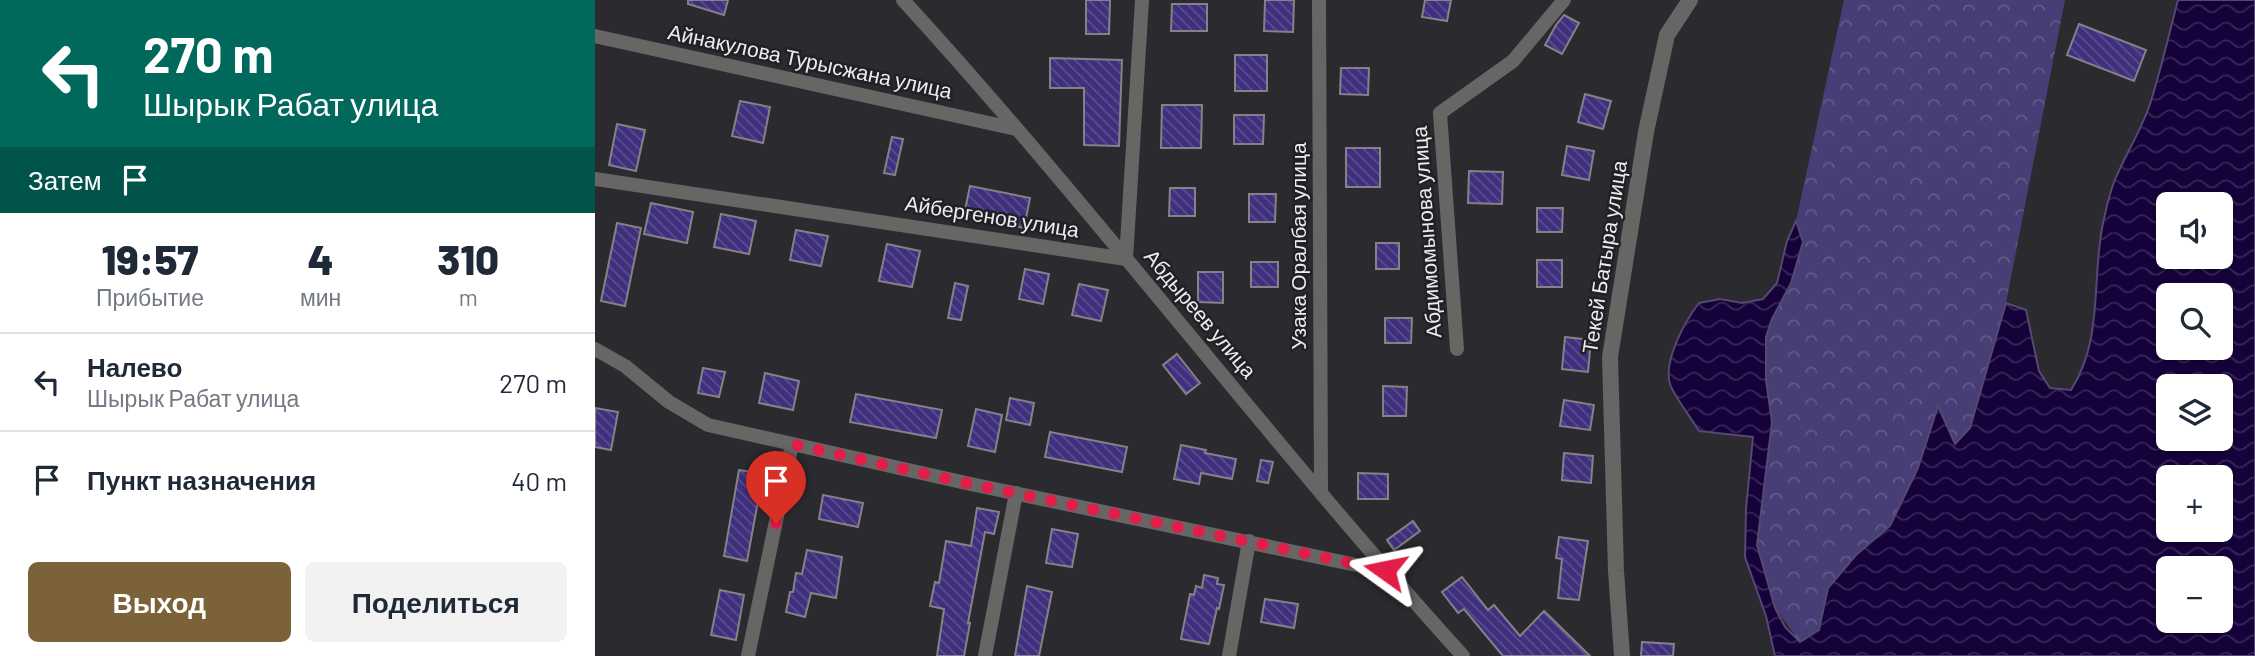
<!DOCTYPE html>
<html lang="ru">
<meta charset="utf-8">
<style>
:root{--surface:#fff;--page:#f2f2f3;--text:#1f2937;--muted:#747a83;--line:#e0e1e3;--accent:#7c6239}
body{margin:0;font-family:Barlow,sans-serif;background:var(--page);color:var(--text);height:100vh;display:flex;flex-direction:column;font-size:26px;white-space:nowrap}
*{box-sizing:border-box;margin:0}
p{font-size:23px;color:var(--muted)}
.icon{flex:none;width:38px;height:38px;fill:none;stroke:currentColor;stroke-width:2;stroke-linecap:round;stroke-linejoin:round}
.map{position:relative;flex:1;overflow:hidden}
.details{display:flex;flex-direction:column;background:var(--surface);width:595px}
.details>*{flex:none}
.hud{background:#00695c;color:#fff;overflow:hidden}
.tools{position:absolute;left:1561px;top:192px;display:grid;gap:14px}
.tools a{display:grid;place-items:center;width:77px;height:77px;border-radius:10px;background:var(--surface);box-shadow:0 2px 5px #0004;font-size:35px}
.pin{position:absolute;display:grid;place-items:center;width:60px;height:60px;color:#fff;margin:-72px -30px;border-radius:50% 50% 50% 0;rotate:-45deg;box-shadow:0 0 7px #0007}
.pin .icon{rotate:45deg}
.me{position:absolute;width:77px;margin:-38px;rotate:282deg;stroke-linejoin:round;filter:drop-shadow(0 0 5px #0008)}
.turn{display:flex;align-items:center;gap:24px;height:147px;padding:0 28px;font-size:32px}
.turn .icon{width:91px;height:91px;stroke-width:2.5}
.turn b{display:block;font-size:49px;line-height:60px}
.then{display:flex;align-items:center;height:66px;padding:0 28px;background:#0003;gap:14px;font-size:26px}
.eta{display:flex;justify-content:space-evenly;align-items:center;height:119px;text-align:center}
.eta b{font-size:42px;font-weight:800;line-height:49px}
.cta{display:flex;gap:14px;margin-top:auto;padding:14px 28px}
.cta a{flex:1;height:80px;border-radius:10px;background:var(--accent);color:#fff;font-size:28px;font-weight:800;line-height:80px;text-align:center}
.cta a+a{background:var(--page);color:var(--text)}
ul{padding:0;list-style:none}
li{display:flex;align-items:center;gap:21px;height:98px;padding:0 28px;border-top:2px solid var(--line)}
li div{flex:1}
li b{display:block;font-size:26px}
li em{font-style:normal}
main{display:flex;flex:1;min-height:0}
.map>svg:first-child{display:block}
.park{fill:url(#park-crowns)}
.water{fill:url(#water-waves);stroke:#564871;stroke-width:2;fill-rule:evenodd}
.building{fill:url(#building-back-hatch);stroke:#828288;stroke-width:2}
.lines{fill:none;stroke-linecap:round;stroke-linejoin:round}
.minor{stroke:#686664;stroke-width:14}
.tertiary{stroke:#686664;stroke-width:16}
.route{stroke:#e11d48;stroke-width:12;stroke-dasharray:0 21.6}
.labels{text-anchor:middle;stroke-width:5;stroke-linejoin:round;paint-order:stroke}
.street-label{font-size:21px;fill:#ededf0;stroke:#212125}
</style>
<main>
<section class="details">
<div class="hud">
<div class="turn"><svg class="icon" aria-label="left" viewBox="0 0 24 24"><path d="M17 20v-9H6M10 6l-5 5 5 5"/></svg><div><b>270 m</b>Шырык Рабат улица</div></div>
<div class="then">Затем<svg class="icon" aria-label="arrive" viewBox="0 0 24 24"><path d="M6 21V4h12l-3 4 3 4H6"/></svg></div>
</div>
<div class="eta">
<div><b>19:57</b><p>Прибытие</p></div>
<div><b>4</b><p>мин</p></div>
<div><b>310</b><p>m</p></div>
</div>
<ul>
<li><svg class="icon" aria-label="left" viewBox="0 0 24 24"><path d="M17 20v-9H6M10 6l-5 5 5 5"/></svg><div><b>Налево</b><p>Шырык Рабат улица</p></div><em>270 m</em></li>
<li><svg class="icon" aria-label="arrive" viewBox="0 0 24 24"><path d="M6 21V4h12l-3 4 3 4H6"/></svg><div><b>Пункт назначения</b></div><em>40 m</em></li>
</ul>
<div class="cta"><a>Выход</a><a>Поделиться</a></div>
</section>
<div class="map">
<svg width="1660" height="656" viewBox="0 0 1660 656">
<defs>
<pattern id="park-crowns" width="20" height="18" patternUnits="userSpaceOnUse" patternTransform="scale(1.75)"><rect width="20" height="18" fill="#473e75"/><path d="M2 6a3 3 0 1 1 6 0M12 15a3 3 0 1 1 6 0" fill="none" stroke="#625a89"/></pattern>
<pattern id="water-waves" width="16" height="10" patternUnits="userSpaceOnUse" patternTransform="scale(1.75)"><rect width="16" height="10" fill="#15023a"/><path d="M0 5q4-4 8 0t8 0" fill="none" stroke="#372757"/></pattern>
<pattern id="building-back-hatch" width="6" height="6" patternUnits="userSpaceOnUse" patternTransform="scale(1.75)"><rect width="6" height="6" fill="#402f7c"/><path d="M-1 5l2 2M0 0l6 6M5-1l2 2" fill="none" stroke="#5c4d8f"/></pattern>
</defs>
<rect width="100%" height="100%" fill="#2b2a2f"/>
<polygon class="park" points="1249,0 1470,0 1411,303 1375,428 1360,444 1343,407 1323,468 1295,526 1233,588 1224,630 1205,642 1180,608 1162,546 1177,422 1171,380 1171,337 1177,319 1196,283 1208,242 1201,221"/>
<path class="water" d="M1583,0H1660V656H1180L1171,616L1150,557L1151,509L1158,437L1104,431C1097,419 1079,396 1075,384C1068,361 1090,321 1104,303L1125,299L1147,303L1168,299L1182,283L1192,241L1201,221L1208,242L1196,283L1177,319L1171,337V380L1177,422L1162,545L1180,608L1190,627L1205,642L1224,630L1233,588L1261,555L1295,526L1323,468L1343,406L1360,444L1375,428L1411,303L1431,310L1444,371L1455,388L1476,390C1509,338 1496,280 1508,223C1511,210 1514,195 1519,182C1530,155 1546,131 1555,104C1566,70 1574,34 1583,0ZM1573,205H1626V257H1573ZM1573,296H1626V348H1573ZM1573,387H1626V439H1573ZM1573,478H1626V530H1573ZM1573,569H1626V621H1573Z"/>
<g class="building">
<polygon points="93,0 133,0 129,15 93,4"/>
<polygon points="491,0 515,0 514,34 491,34"/>
<polygon points="670,0 699,0 698,32 669,31"/>
<polygon points="830,0 856,0 852,21 827,17"/>
<polygon points="577,4 612,4 612,31 576,31"/>
<polygon points="969,15 984,23 967,54 950,45 961,25"/>
<polygon points="1484,24 1551,50 1539,81 1472,55"/>
<rect x="640" y="55" width="32" height="36"/>
<polygon points="455,58 527,60 524,146 489,145 489,88 455,88"/>
<polygon points="746,68 774,68 773,95 745,94"/>
<polygon points="990,94 1016,101 1008,129 983,122"/>
<polygon points="145,101 175,107 168,143 137,136"/>
<polygon points="567,105 607,105 606,148 566,148"/>
<polygon points="639,115 669,115 668,144 639,144"/>
<polygon points="22,124 50,130 41,171 14,165"/>
<polygon points="297,137 308,139 300,175 289,173"/>
<polygon points="972,146 999,151 994,180 967,175"/>
<rect x="751" y="148" width="34" height="39"/>
<polygon points="874,171 908,172 907,204 873,203"/>
<polygon points="375,186 435,198 429,228 369,215"/>
<polygon points="575,188 600,188 600,216 574,216"/>
<polygon points="654,194 681,194 680,222 654,222"/>
<polygon points="56,203 98,212 92,243 49,234"/>
<polygon points="942,208 968,208 967,232 942,232"/>
<polygon points="126,214 161,221 154,254 119,247"/>
<polygon points="22,223 46,228 30,306 6,301"/>
<polygon points="201,230 233,236 226,266 195,260"/>
<rect x="781" y="243" width="23" height="26"/>
<polygon points="292,244 325,251 317,287 284,281"/>
<rect x="942" y="260" width="25" height="27"/>
<rect x="656" y="262" width="27" height="25"/>
<polygon points="430,269 454,274 448,304 424,299"/>
<polygon points="603,272 628,272 628,303 603,302"/>
<polygon points="360,283 373,286 366,320 353,318"/>
<polygon points="484,284 513,290 506,321 477,315"/>
<polygon points="790,318 817,318 816,343 790,343"/>
<polygon points="970,337 996,340 993,372 967,369"/>
<polygon points="582,354 605,383 591,394 568,365"/>
<polygon points="108,368 130,372 124,397 103,393"/>
<polygon points="170,373 204,381 198,410 164,403"/>
<polygon points="788,386 812,387 811,416 788,416"/>
<polygon points="261,394 347,410 341,438 255,422"/>
<polygon points="415,398 439,403 435,425 411,420"/>
<polygon points="969,400 999,405 995,430 965,426"/>
<polygon points="0,408 23,412 16,450 0,447"/>
<polygon points="381,409 407,415 400,452 373,446"/>
<polygon points="455,432 532,447 527,472 450,457"/>
<polygon points="586,445 611,450 610,453 641,459 637,479 606,473 604,484 579,479"/>
<polygon points="969,453 998,456 996,483 967,480"/>
<polygon points="666,460 678,462 673,483 662,481"/>
<polygon points="144,470 168,474 152,561 129,556"/>
<polygon points="763,473 793,474 793,499 763,499"/>
<polygon points="228,495 268,503 263,527 224,519"/>
<polygon points="382,508 404,512 399,534 390,532 373,623 375,623 369,656 342,656 349,609 335,606 340,582 344,583 351,541 376,546"/>
<polygon points="818,521 825,531 799,550 792,540"/>
<polygon points="457,529 483,534 477,567 451,563"/>
<polygon points="964,537 993,541 984,600 963,598 967,559 961,558"/>
<polygon points="212,550 247,557 241,598 216,593 210,617 191,612 195,592 198,592 201,573 207,574"/>
<polygon points="609,575 623,578 622,584 629,585 624,609 622,608 614,644 586,639 595,594 599,595 601,586 607,588"/>
<polygon points="867,577 893,610 899,605 925,636 949,611 995,656 908,656 869,609 863,613 847,592"/>
<polygon points="432,586 457,592 444,656 420,656"/>
<polygon points="125,590 149,595 141,640 116,635"/>
<polygon points="670,599 703,604 699,628 666,622"/>
<polygon points="1047,642 1079,644 1078,656 1046,656"/>
</g>
<g class="lines">
<g class="minor">
<path d="M308,0C502,212 675,443 868,656"/>
<polyline points="724,0 726,493"/>
<polyline points="0,36 421,129"/>
<polyline points="0,179 531,259 547,0"/>
<polyline points="0,349 30,366 74,402 113,425 371,483 790,571"/>
<polyline points="862,349 845,113 918,61 969,0"/>
<polyline points="153,656 197,444"/>
<polyline points="390,656 421,493"/>
<polyline points="634,656 654,541"/>
</g>
<polyline class="tertiary" points="1027,656 1021,571 1015,357 1051,132 1072,35 1095,0"/>
</g>
<g class="lines">
<polyline class="route" points="181,523 197,444 371,483 790,570"/>
</g>
<g class="labels">
<g class="street-label">
<text transform="translate(215 62) rotate(12)" y="7">Айнакулова Турысжана улица</text>
<text transform="translate(397 217) rotate(9)" y="7">Айбергенов улица</text>
<text transform="translate(832 232) rotate(-94)" y="7">Абдимомынова улица</text>
<text transform="translate(704 246) rotate(-90)" y="7">Узака Оралбая улица</text>
<text transform="translate(1010 257) rotate(-81)" y="7">Текей Батыра улица</text>
<text transform="translate(605 314) rotate(50)" y="7">Абдыреев улица</text>
</g>
</g>
</svg>
<div class="tools">
<a><svg class="icon" aria-label="sound" viewBox="0 0 24 24"><path d="M4 9h4l5-4v14l-5-4H4zM17 9q2 3 0 6"/></svg></a>
<a><svg class="icon" aria-label="search" viewBox="0 0 24 24"><circle cx="10" cy="10" r="6"/><path d="M15 15l6 6"/></svg></a>
<a><svg class="icon" aria-label="layers" viewBox="0 0 24 24"><path d="M12 4l9 5-9 5-9-5zM3 14l9 5 9-5"/></svg></a>
<a>+</a>
<a>−</a>
</div>
<div class="pin" style="left:181px;top:523px;background:#d93025"><svg class="icon" aria-label="arrive" viewBox="0 0 24 24"><path d="M6 21V4h12l-3 4 3 4H6"/></svg></div>
<svg class="me" style="left:790px;top:570px" viewBox="-20 -20 40 40"><path d="M0-17L14 15 0 8-14 15z" fill="#e11d48" stroke="#fff" stroke-width="4"/></svg>
</div>
</main>
